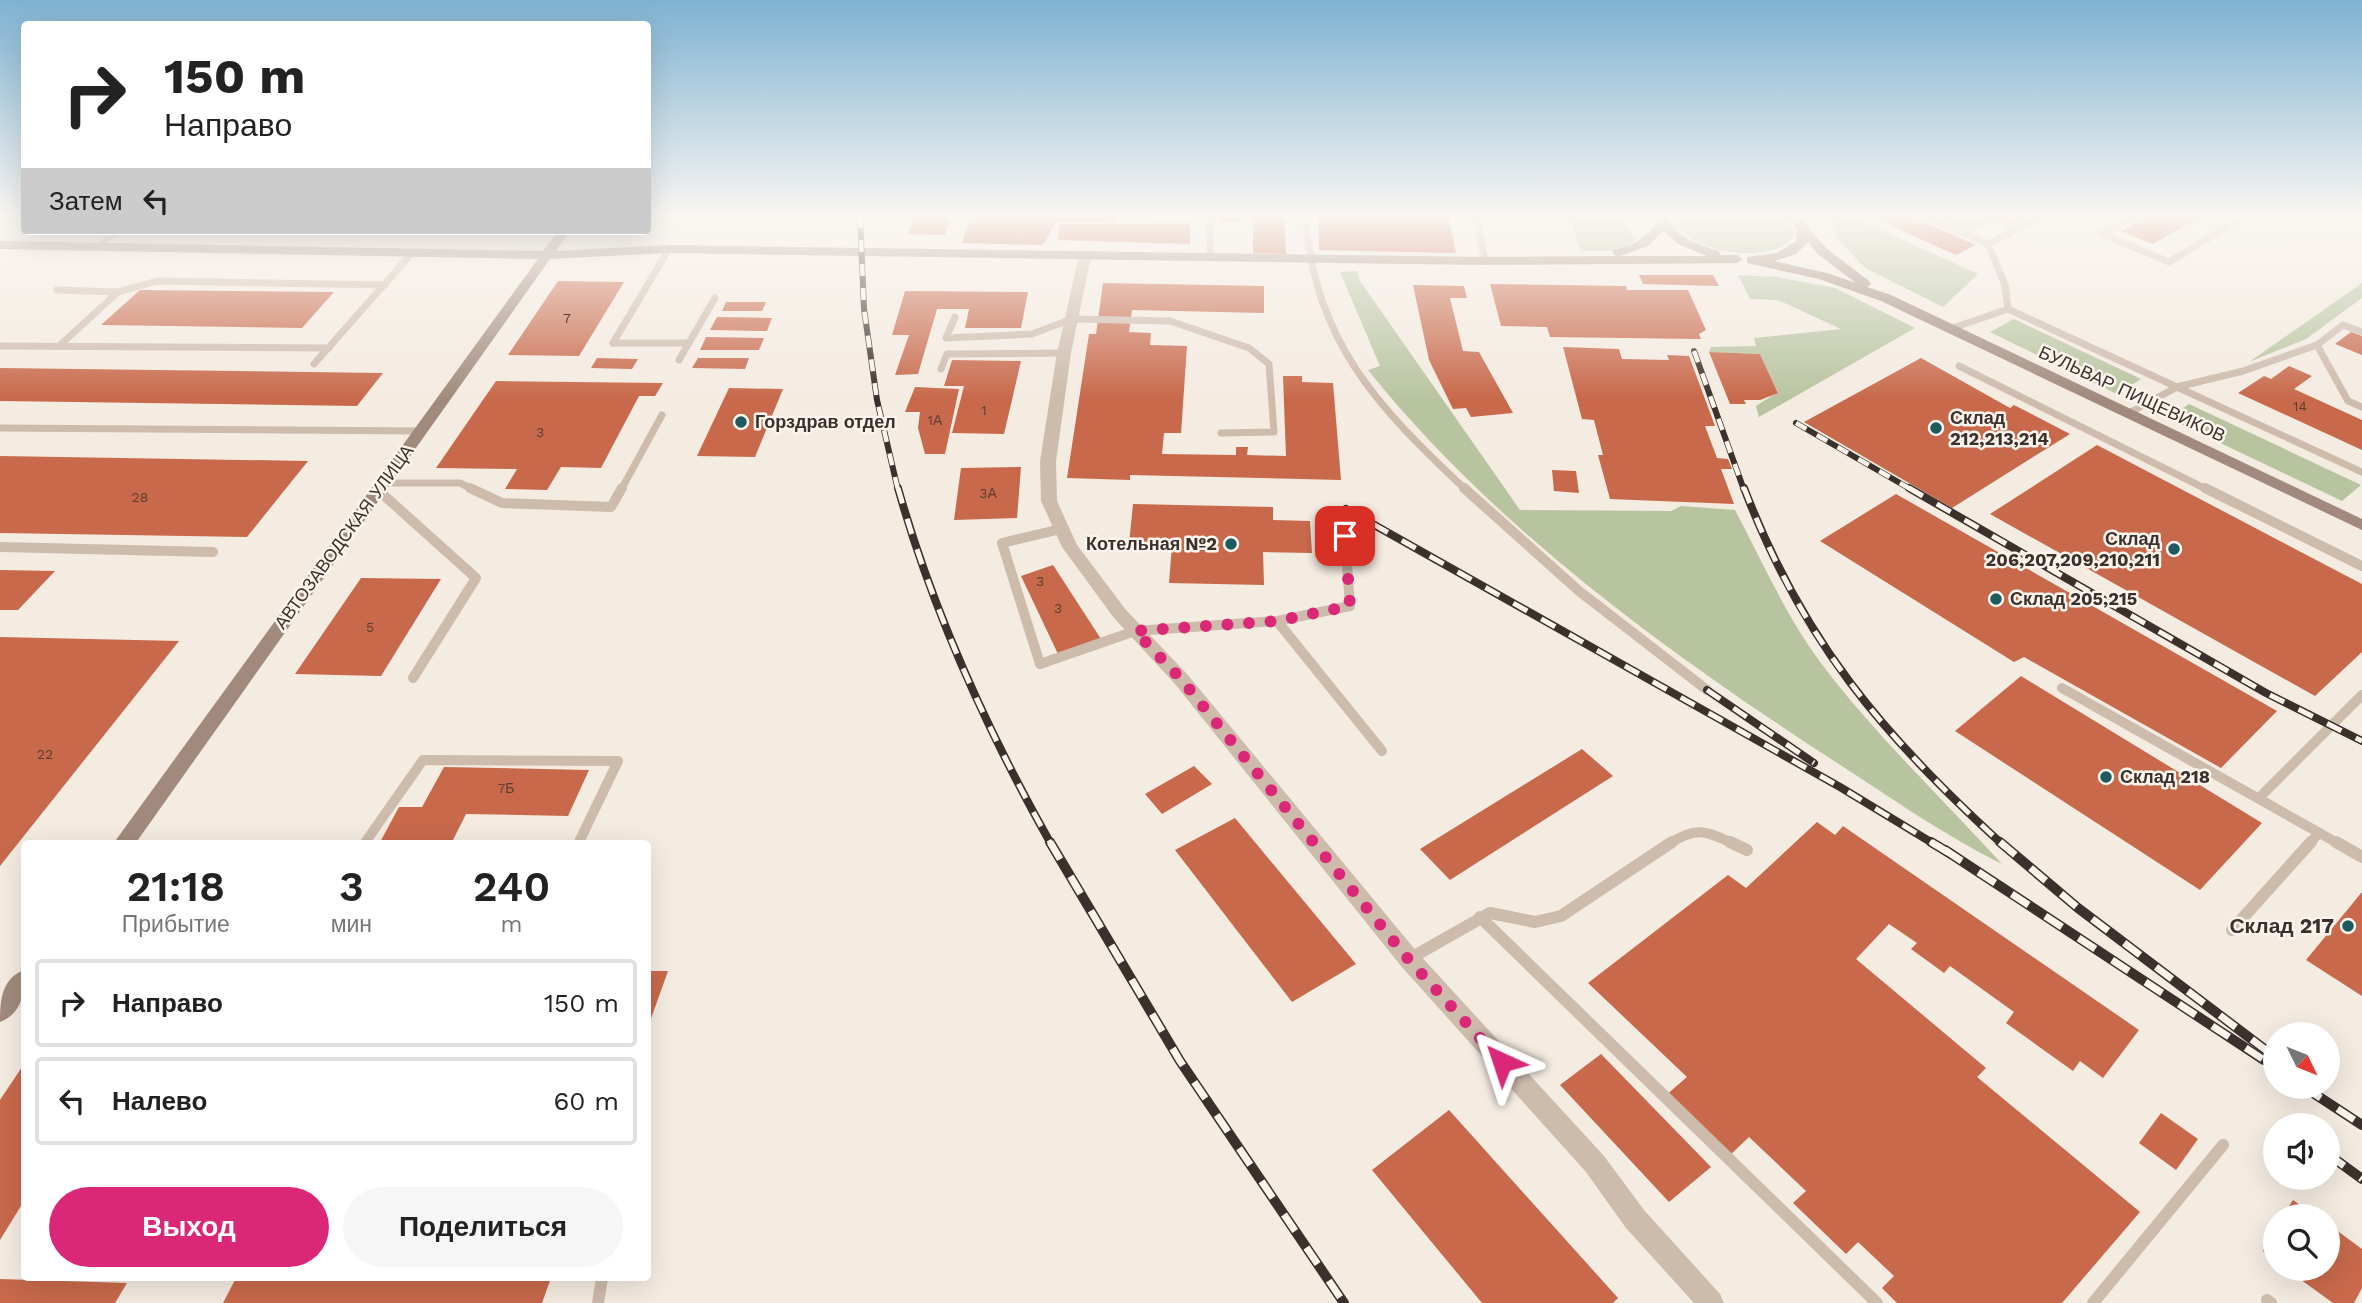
<!DOCTYPE html>
<html lang="ru">
<meta charset="utf-8">
<style>
:root{--surface:#fff;--page:#f6f6f6;--text:#222;--muted:#767676;--line:#e0e0e0;--accent:#db2777}
body{margin:0;font-family:"Work Sans",sans-serif;background:var(--page);color:var(--text);height:100vh;display:flex;flex-direction:column;font-size:26px;white-space:nowrap}
*{box-sizing:border-box;margin:0}
p{font-size:23px;color:var(--muted)}
.icon{flex:none;width:38px;height:38px;fill:none;stroke:currentColor;stroke-width:2;stroke-linecap:round;stroke-linejoin:round}
.map{position:relative;flex:1;overflow:hidden}
.sheet{position:absolute;left:21px;top:840px;width:630px;height:441px;display:flex;flex-direction:column;background:var(--surface);border-radius:7px;box-shadow:0 7px 28px #0002}
.sheet>*{flex:none}
.guide{position:absolute;left:21px;top:21px;width:630px;height:214px;border-radius:7px;box-shadow:0 7px 28px #0002;background:#fff;color:var(--text);overflow:hidden}
.needle{width:46px;rotate:133deg}
.controls{position:absolute;left:2263px;top:1022px;display:grid;gap:14px}
.controls a{display:grid;place-items:center;width:77px;height:77px;border-radius:50%;background:var(--surface);box-shadow:0 7px 28px #0002;font-size:35px}
.pin{position:absolute;display:grid;place-items:center;width:60px;height:60px;color:#fff;margin:-30px;border-radius:14px;box-shadow:0 4px 10px #0006}
.me{position:absolute;width:77px;margin:-38px;rotate:318deg;stroke-linejoin:round;filter:drop-shadow(0 0 5px #0008)}
.turn{display:flex;align-items:center;gap:24px;height:147px;padding:0 28px;font-size:32px}
.turn .icon{width:91px;height:91px;stroke-width:2.5}
.turn b{display:block;font-size:49px;line-height:60px}
.then{display:flex;align-items:center;height:66px;padding:0 28px;background:#0003;gap:14px;font-size:26px}
.eta{display:flex;justify-content:space-evenly;align-items:center;height:119px;text-align:center}
.eta b{font-size:42px;font-weight:600;line-height:49px}
.cta{display:flex;gap:14px;margin-top:auto;padding:14px 28px}
.cta a{flex:1;height:80px;border-radius:42px;background:var(--accent);color:#fff;font-size:28px;font-weight:600;line-height:80px;text-align:center}
.cta a+a{background:var(--page);color:var(--text)}
ul{padding:0;list-style:none}
li{display:flex;align-items:center;gap:21px;height:88px;margin:0 14px 10px;padding:0 14px;border:4px solid var(--line);border-radius:7px}
li div{flex:1}
li b{display:block;font-size:26px}
li em{font-style:normal}
.map>svg:first-child{display:block}
.green{fill:#b8c4a0}
.building{fill:#c8694b}
.lines{fill:none;stroke-linecap:round;stroke-linejoin:round}
.lane-far2{stroke:#cdbbac;stroke-width:7}
.lane-far1{stroke:#cdbbac;stroke-width:10}
.lane{stroke:#cdbbac;stroke-width:12}
.street{fill:#cdbbac;fill-rule:evenodd}
.secondary{fill:#a18a7d;fill-rule:evenodd}
.rail-far2-casing{stroke:#3b302b;stroke-width:6}
.rail-far1-casing{stroke:#3b302b;stroke-width:8}
.rail-casing{stroke:#3b302b;stroke-width:10}
.rail-far2{stroke:#fbf5ee;stroke-width:4.5;stroke-dasharray:12;stroke-linecap:butt}
.rail-far1{stroke:#fbf5ee;stroke-width:5;stroke-dasharray:16;stroke-linecap:butt}
.rail{stroke:#fbf5ee;stroke-width:7;stroke-dasharray:20;stroke-linecap:butt}
.route{stroke:#db2777;stroke-width:12;stroke-dasharray:0 21.6}
.poi-dot{fill:#1f5a5e;stroke:#fbf5ee;stroke-width:2.5}
.labels{text-anchor:middle;stroke-width:5;stroke-linejoin:round;paint-order:stroke}
.number-label{font-size:14px;fill:#5e3e33}
.street-label{font-size:18px;fill:#3b302b;stroke:#fbf5ee}
.poi-label{font-size:18px;font-weight:bold;fill:#3b302b;stroke:#fbf5ee;text-anchor:start}
.near-poi-label{font-size:21px;font-weight:bold;fill:#3b302b;stroke:#fbf5ee;text-anchor:end}
</style>
<div class="map">
<svg width="2362" height="1303" viewBox="0 0 2362 1303">
<rect width="100%" height="100%" fill="#f4ebe1"/>
<g class="green">
<polygon points="1569,216 1617,216 1636,240 1621,251 1581,251"/>
<path d="M1675,216H1782L1793,229V237C1772,266 1681,254 1675,216Z"/>
<polygon points="1833,216 1851,216 1978,274 1943,307 1865,268 1837,239"/>
<polygon points="1933,216 1976,216 1990,223 1971,233"/>
<path d="M1357,271L1360,281L1520,510L1671,511L1681,506L1735,510C1762,561 1786,616 1821,663C1875,735 1942,798 2002,864C1943,835 1887,795 1831,759C1665,651 1493,526 1368,370L1380,366L1340,272Z"/>
<polygon points="1738,275 1777,277 1835,288 1915,328 1759,417 1756,406 1778,392 1760,354 1709,352 1711,347 1756,346 1754,338 1841,329 1778,300 1750,299"/>
<polygon points="2362,283 2362,298 2306,339 2249,362"/>
<polygon points="2014,319 2141,379 2117,394 1990,332"/>
<polygon points="2189,404 2361,485 2342,501 2168,418"/>
</g>
<g class="building">
<polygon points="914,216 951,216 945,235 908,234"/>
<polygon points="971,216 1117,216 1118,222 1056,222 1043,245 962,243"/>
<rect x="1219" y="216" width="21" height="7"/>
<polygon points="1253,216 1284,216 1286,254 1253,253"/>
<polygon points="1318,216 1449,216 1456,253 1319,250"/>
<polygon points="1869,216 1910,216 1976,245 1956,255"/>
<polygon points="1994,216 2029,216 2014,225"/>
<polygon points="2147,216 2202,216 2153,244 2121,231"/>
<polygon points="1190,223 1190,244 1058,240 1060,224"/>
<polygon points="1639,275 1713,275 1719,286 1643,284"/>
<polygon points="558,281 624,282 579,356 508,355"/>
<polygon points="1103,283 1264,286 1264,313 1132,310 1129,332 1151,333 1150,345 1187,346 1181,433 1164,433 1162,454 1236,455 1236,447 1248,447 1247,455 1286,456 1283,376 1302,376 1302,382 1333,383 1341,480 1130,475 1130,480 1067,478 1089,334 1096,334"/>
<polygon points="1490,284 1626,286 1627,290 1688,290 1706,330 1699,334 1701,339 1550,337 1547,327 1501,326"/>
<polygon points="1413,285 1464,286 1467,298 1450,298 1463,351 1479,352 1513,413 1471,417 1466,408 1453,409 1429,360"/>
<polygon points="140,290 334,292 302,328 101,325"/>
<polygon points="905,291 1028,292 1021,328 965,328 969,309 937,309 918,374 895,375 909,335 892,335"/>
<polygon points="726,302 766,302 762,311 722,311"/>
<polygon points="717,317 772,318 767,331 710,330"/>
<polygon points="2351,332 2362,336 2362,355 2335,344"/>
<polygon points="706,337 764,338 759,350 700,350"/>
<polygon points="1563,347 1619,349 1622,359 1669,360 1667,355 1689,356 1715,426 1705,426 1717,458 1728,459 1732,469 1721,469 1734,504 1610,499 1598,455 1603,455 1594,420 1582,419"/>
<polygon points="1709,352 1760,354 1778,393 1760,400 1744,400 1746,404 1730,404"/>
<polygon points="597,358 638,359 632,369 591,368"/>
<polygon points="698,358 749,358 745,369 692,368"/>
<polygon points="1921,358 2010,408 2014,405 2070,434 1952,508 1804,422"/>
<polygon points="952,360 1021,361 1004,434 952,433 964,386 944,386"/>
<polygon points="2289,366 2312,376 2294,389 2362,420 2362,450 2238,393 2264,376 2271,379"/>
<polygon points="0,368 383,373 357,406 0,401"/>
<polygon points="496,381 663,383 655,396 639,396 601,468 561,467 547,490 505,489 517,469 436,468"/>
<polygon points="915,387 959,389 945,454 925,454 918,428 920,412 905,412"/>
<polygon points="729,388 783,389 755,457 697,456"/>
<polygon points="2097,445 2362,584 2362,652 2315,696 1990,514"/>
<polygon points="0,456 308,461 247,537 0,533"/>
<polygon points="1021,467 1017,518 954,520 961,468"/>
<polygon points="1552,470 1576,471 1579,493 1554,491"/>
<polygon points="1896,494 2277,711 2221,768 2024,657 2014,662 1820,541"/>
<polygon points="1133,504 1273,507 1273,520 1310,521 1312,553 1263,552 1264,585 1169,583 1172,545 1129,544"/>
<polygon points="1053,565 1101,639 1058,654 1021,576"/>
<polygon points="0,570 55,571 18,610 0,610"/>
<polygon points="361,578 441,579 381,676 295,674"/>
<polygon points="0,637 179,641 0,866"/>
<polygon points="2021,676 2262,823 2200,890 1955,731"/>
<polygon points="1582,749 1613,776 1450,880 1420,849"/>
<polygon points="1194,766 1212,784 1162,814 1145,794"/>
<polygon points="444,767 589,770 568,816 466,814 451,844 379,844 399,807 422,807"/>
<polygon points="1235,818 1356,964 1292,1002 1175,850"/>
<polygon points="1817,822 1835,835 1843,826 2139,1030 2103,1078 2080,1061 2073,1071 2006,1023 2014,1012 1950,966 1944,973 1911,949 1917,943 1889,924 1856,959 1986,1068 1977,1077 2140,1212 2062,1303 1897,1303 1882,1288 1894,1276 1858,1242 1846,1254 1793,1203 1806,1191 1749,1137 1728,1157 1665,1096 1687,1077 1588,983 1728,875 1746,888"/>
<polygon points="2362,892 2362,996 2306,960"/>
<polygon points="648,971 668,971 648,1027"/>
<polygon points="1601,1054 1711,1167 1669,1202 1560,1085"/>
<polygon points="24,1064 24,1201 0,1240 0,1100"/>
<polygon points="1449,1110 1618,1298 1613,1303 1482,1303 1372,1170"/>
<polygon points="2161,1113 2198,1139 2176,1170 2139,1143"/>
<polygon points="2293,1200 2316,1216 2283,1216"/>
<polygon points="2328,1224 2362,1249 2362,1288 2354,1303 2333,1303 2286,1269 2328,1269"/>
<polygon points="2275,1230 2275,1261 2263,1251"/>
<polygon points="236,1278 551,1278 542,1303 223,1303"/>
<polygon points="0,1279 127,1283 115,1303 0,1303"/>
</g>
<g class="lines">
<g class="lane-far2">
<polyline points="1210,216 1210,256"/>
<path d="M1305,216C1316,344 1377,406 1466,490"/>
<polyline points="1476,216 1485,261"/>
<polyline points="1924,216 1988,244 2042,216"/>
<polyline points="1987,216 2017,229"/>
<polyline points="2102,234 2169,262 2245,216"/>
<polyline points="2102,234 2135,216"/>
<polyline points="1988,244 2005,285 2008,309"/>
<polyline points="98,247 116,231"/>
<polyline points="57,290 118,292 59,346"/>
<polyline points="118,292 157,281 385,285"/>
<polyline points="955,317 946,338 1032,334 1072,319 1170,321 1249,348 1269,364 1274,432 1221,433"/>
<polyline points="1950,329 2008,309 2177,387 2129,413"/>
<polyline points="613,343 669,249"/>
<polyline points="613,343 689,343"/>
<polyline points="2317,345 2343,325 2362,332"/>
<polyline points="0,346 329,348"/>
<polyline points="679,360 715,298"/>
<polyline points="314,364 413,252"/>
<polyline points="1959,366 2208,490"/>
<polyline points="941,369 947,354 1064,353"/>
<polyline points="2177,387 2243,371 2317,345 2348,401 2362,407"/>
<polyline points="2177,387 2362,472"/>
<polyline points="0,428 421,431"/>
<polyline points="383,483 460,483 474,490"/>
<polyline points="621,490 662,415"/>
</g>
<g class="lane-far1">
<polyline points="470,488 502,503 611,507 622,488"/>
<polyline points="1464,488 1579,591 1707,690"/>
<polyline points="2205,488 2362,566"/>
<polyline points="378,490 476,578 413,678"/>
<polyline points="1061,529 1002,543 1040,664 1135,631 1277,621 1382,751"/>
<polyline points="0,547 213,552"/>
<polyline points="1277,621 1350,606 1345,536"/>
<polyline points="2062,688 2339,844"/>
<polyline points="2260,797 2362,695"/>
<polyline points="364,844 423,760 618,761 578,844"/>
<path d="M1669,844C1696,826 1706,831 1734,844"/>
<polyline points="2309,844 2319,833"/>
</g>
<g class="lane">
<polyline points="1730,842 1747,850"/>
<polyline points="2336,842 2362,857"/>
<polyline points="1480,917 1877,1303"/>
<polyline points="2232,930 2311,842"/>
<polyline points="1409,959 1490,913 1535,922 1561,916 1672,842"/>
<polyline points="2267,1300 2271,1303"/>
<polyline points="598,1303 602,1278"/>
<polyline points="2093,1303 2223,1145"/>
</g>
<polygon class="street" points="1085,252 1091,256 1071,353 1056,461 1057,501 1077,545 1126,610 1187,674 1417,952 1604,1156 1644,1210 1720,1294 1724,1303 1694,1303 1626,1228 1586,1172 1401,966 1175,684 1114,618 1062,547 1041,501 1040,461 1057,353 1079,256"/>
<g class="secondary">
<path d="M1650,216H1668C1674,238 1700,245 1719,251L1720,255H1737L1743,259L1737,263L1480,265L669,253L550,259L135,844H113L538,259L0,249V241L543,251L558,231H570L556,251L669,245L1480,257L1616,256L1612,253L1614,250C1632,246 1645,239 1656,224ZM1663,231L1678,244L1707,256H1620L1648,246Z"/>
<path d="M1786,216H1799L1826,248L1869,281L1871,284L1867,287L1891,295L2362,519V530L1881,301L1819,279L1747,263V257L1777,253L1796,241L1797,230ZM1808,242L1818,254L1856,283L1827,273L1774,261L1796,254Z"/>
<path d="M24,970C26,990 22,1014 0,1022C0,1001 1,979 24,970Z"/>
</g>
<g class="rail-far2-casing">
<g id="rail-far2">
<polyline points="860,216 864,309 877,400 898,490"/>
<polyline points="1694,351 1744,490"/>
<polyline points="1796,423 1912,490"/>
</g>
</g>
<g class="rail-far1-casing">
<g id="rail-far1">
<path d="M898,488C933,612 988,732 1051,844"/>
<path d="M1744,488C1803,642 1882,734 2002,844"/>
<polyline points="1909,488 2266,693 2362,741"/>
<polyline points="1346,509 1840,787 1934,844"/>
<polyline points="1707,690 1814,763"/>
</g>
</g>
<g class="rail-casing">
<g id="rail">
<polyline points="1050,842 1180,1061 1344,1303"/>
<polyline points="1931,842 1951,854"/>
<polyline points="2000,842 2078,908 2275,1057"/>
<polyline points="1945,850 2264,1060"/>
<polyline points="2304,1087 2362,1125"/>
<polyline points="2328,1154 2362,1179"/>
</g>
</g>
<use href="#rail-far2" class="rail-far2"/>
<use href="#rail-far1" class="rail-far1"/>
<use href="#rail" class="rail"/>
</g>
<linearGradient id="sky" x2="0" y2="1"><stop stop-color="#7eb2d2"/><stop offset="0.54" stop-color="#faf6f2"/><stop offset="1" stop-color="#faf6f2" stop-opacity="0"/></linearGradient>
<rect width="2362" height="399" fill="url(#sky)"/>
<g class="lines">
<polyline class="route" points="1345,536 1350,606 1277,621 1135,631 1181,679 1409,960 1502,1062"/>
</g>
<g class="poi-dot">
<circle cx="741" cy="422" r="7"/>
<circle cx="1936" cy="428" r="7"/>
<circle cx="1231" cy="544" r="7"/>
<circle cx="2174" cy="549" r="7"/>
<circle cx="1996" cy="599" r="7"/>
<circle cx="2106" cy="777" r="7"/>
<circle cx="2348" cy="926" r="7"/>
</g>
<g class="labels">
<g class="number-label">
<text x="567" y="323">7</text>
<text x="2300" y="411">14</text>
<text x="984" y="415">1</text>
<text x="935" y="425">1А</text>
<text x="540" y="437">3</text>
<text x="988" y="498">3А</text>
<text x="140" y="502">28</text>
<text x="1040" y="586">3</text>
<text x="1058" y="613">3</text>
<text x="370" y="632">5</text>
<text x="45" y="759">22</text>
<text x="506" y="793">7Б</text>
</g>
<g class="street-label">
<text transform="translate(2132 394) rotate(25)" y="6">БУЛЬВАР ПИЩЕВИКОВ</text>
<text transform="translate(344 537) rotate(-54)" y="6">АВТОЗАВОДСКАЯ УЛИЦА</text>
</g>
<g class="poi-label">
<text x="1950" y="424">Склад<tspan x="1950" dy="21">212,213,214</tspan></text>
<text x="755" y="428">Горздрав отдел</text>
<text x="2160" y="545" text-anchor="end">Склад<tspan x="2160" dy="21">206,207,209,210,211</tspan></text>
<text x="1217" y="550" text-anchor="end">Котельная №2</text>
<text x="2010" y="605">Склад 205,215</text>
<text x="2120" y="783">Склад 218</text>
</g>
<g class="near-poi-label">
<text x="2334" y="933">Склад 217</text>
</g>
</g>
</svg>
<div class="controls">
<a><svg class="needle" viewBox="-14 -14 28 28"><path d="M0-13l5 13h-10z" fill="#e53935"/><path d="M0 13l5-13h-10z" fill="#767676"/></svg></a>
<a><svg class="icon" aria-label="sound" viewBox="0 0 24 24"><path d="M4 9h4l5-4v14l-5-4H4zM17 9q2 3 0 6"/></svg></a>
<a><svg class="icon" aria-label="search" viewBox="0 0 24 24"><circle cx="10" cy="10" r="6"/><path d="M15 15l6 6"/></svg></a>
</div>
<div class="pin" style="left:1345px;top:536px;background:#d93025"><svg class="icon" aria-label="arrive" viewBox="0 0 24 24"><path d="M6 21V4h12l-3 4 3 4H6"/></svg></div>
<svg class="me" style="left:1502px;top:1062px" viewBox="-20 -20 40 40"><path d="M0-17L14 15 0 8-14 15z" fill="#db2777" stroke="#fff" stroke-width="4"/></svg>
<div class="guide">
<div class="turn"><svg class="icon" aria-label="right" viewBox="0 0 24 24"><path d="M7 20v-9h11M14 6l5 5-5 5"/></svg><div><b>150 m</b>Направо</div></div>
<div class="then">Затем<svg class="icon" aria-label="left" viewBox="0 0 24 24"><path d="M17 20v-9H6M10 6l-5 5 5 5"/></svg></div>
</div>
<section class="sheet">
<div class="eta">
<div><b>21:18</b><p>Прибытие</p></div>
<div><b>3</b><p>мин</p></div>
<div><b>240</b><p>m</p></div>
</div>
<ul>
<li><svg class="icon" aria-label="right" viewBox="0 0 24 24"><path d="M7 20v-9h11M14 6l5 5-5 5"/></svg><div><b>Направо</b></div><em>150 m</em></li>
<li><svg class="icon" aria-label="left" viewBox="0 0 24 24"><path d="M17 20v-9H6M10 6l-5 5 5 5"/></svg><div><b>Налево</b></div><em>60 m</em></li>
</ul>
<div class="cta"><a>Выход</a><a>Поделиться</a></div>
</section>
</div>
